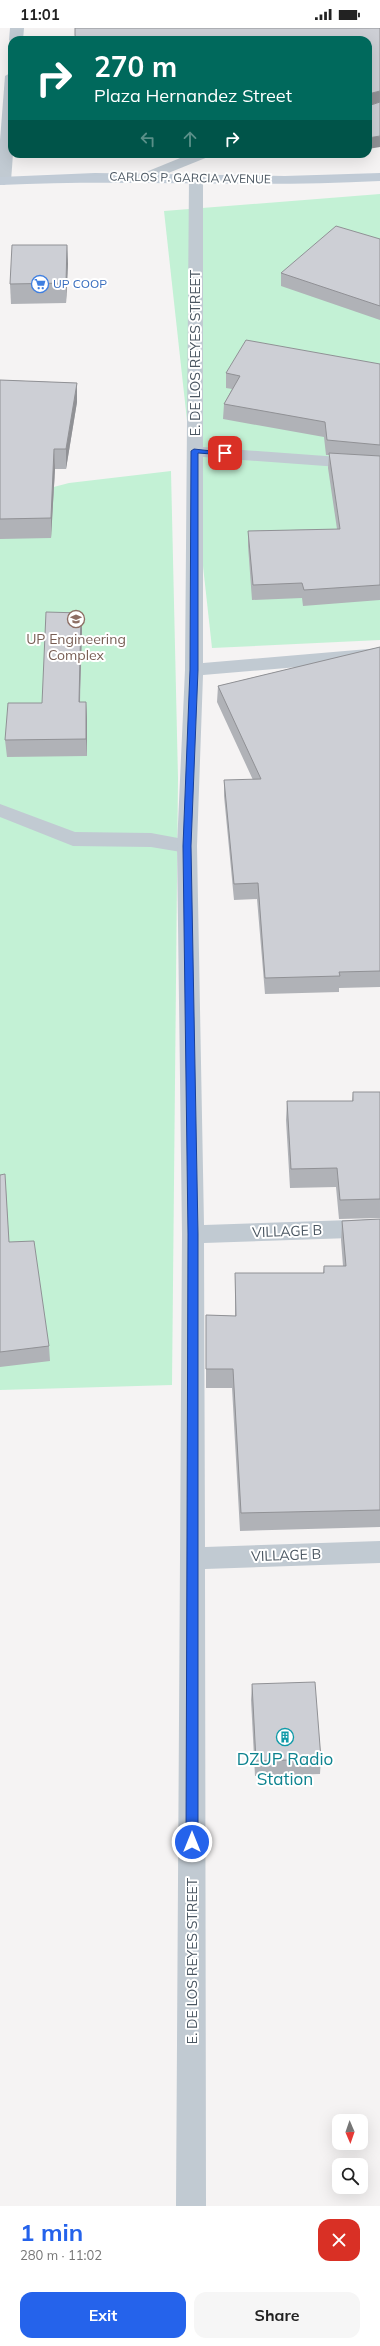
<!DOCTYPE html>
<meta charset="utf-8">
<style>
:root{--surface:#fff;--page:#f6f6f6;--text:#222;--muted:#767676;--accent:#2563eb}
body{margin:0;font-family:Mulish,sans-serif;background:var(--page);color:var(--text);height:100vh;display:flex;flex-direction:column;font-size:15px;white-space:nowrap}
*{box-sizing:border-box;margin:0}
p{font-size:13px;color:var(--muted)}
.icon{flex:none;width:22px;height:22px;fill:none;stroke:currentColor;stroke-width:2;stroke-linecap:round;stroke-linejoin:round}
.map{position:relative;height:2178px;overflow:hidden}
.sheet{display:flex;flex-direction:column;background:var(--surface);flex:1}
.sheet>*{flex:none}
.hud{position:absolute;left:8px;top:8px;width:364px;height:122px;border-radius:12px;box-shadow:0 4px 16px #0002;background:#00695c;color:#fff;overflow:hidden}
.needle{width:26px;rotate:178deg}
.controls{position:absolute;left:332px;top:2086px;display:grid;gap:8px}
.controls a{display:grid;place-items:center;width:36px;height:36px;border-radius:8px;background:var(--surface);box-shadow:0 4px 16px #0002;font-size:20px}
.pin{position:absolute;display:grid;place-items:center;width:34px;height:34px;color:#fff;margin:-17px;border-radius:8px;box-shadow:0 2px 6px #0006}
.me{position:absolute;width:44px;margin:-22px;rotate:0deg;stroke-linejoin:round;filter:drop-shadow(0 0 3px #0008)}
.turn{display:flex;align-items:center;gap:14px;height:84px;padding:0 20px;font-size:18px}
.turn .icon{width:52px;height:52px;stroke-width:2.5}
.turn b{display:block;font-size:28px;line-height:34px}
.lanes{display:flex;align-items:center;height:38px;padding:0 20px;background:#0003;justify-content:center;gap:20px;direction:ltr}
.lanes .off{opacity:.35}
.round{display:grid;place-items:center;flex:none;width:42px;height:42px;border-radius:12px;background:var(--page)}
.head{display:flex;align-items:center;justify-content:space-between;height:68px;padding:0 20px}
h1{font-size:24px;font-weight:700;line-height:30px;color:var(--accent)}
.button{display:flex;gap:8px;margin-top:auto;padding:8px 20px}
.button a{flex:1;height:46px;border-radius:12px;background:var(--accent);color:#fff;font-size:16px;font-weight:700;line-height:46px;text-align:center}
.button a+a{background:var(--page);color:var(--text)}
.status{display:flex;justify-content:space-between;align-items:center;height:28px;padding:0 20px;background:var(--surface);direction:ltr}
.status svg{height:11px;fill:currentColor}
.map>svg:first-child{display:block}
.green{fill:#c3f1d5}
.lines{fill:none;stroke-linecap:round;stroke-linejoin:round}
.lane{fill:#c1cad2;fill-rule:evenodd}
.street{fill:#c1cad2;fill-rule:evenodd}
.secondary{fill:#c1cbd6;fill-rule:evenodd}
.wall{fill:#b0b2b7}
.shaded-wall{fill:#909195}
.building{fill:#cdcfd5;stroke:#909195}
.route{fill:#2563eb;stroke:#184099}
.labels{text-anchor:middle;stroke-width:4;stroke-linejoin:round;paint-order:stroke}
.far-street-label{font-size:12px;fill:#4a5661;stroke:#fff}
.far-shop-label{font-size:12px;fill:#366cbe;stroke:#fff;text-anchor:start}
.street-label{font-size:14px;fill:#4a5661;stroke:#fff}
.education-label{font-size:14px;fill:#785e54;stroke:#fff}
.near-culture-label{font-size:17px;fill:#0d838f;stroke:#fff}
</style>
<div class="status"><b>11:01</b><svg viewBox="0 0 49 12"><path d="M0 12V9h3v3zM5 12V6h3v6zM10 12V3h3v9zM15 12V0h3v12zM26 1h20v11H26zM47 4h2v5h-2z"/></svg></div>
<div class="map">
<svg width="380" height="2178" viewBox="0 0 380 2178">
<rect width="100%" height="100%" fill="#f5f3f3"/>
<g class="green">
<polygon points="380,166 380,612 212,620 164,183"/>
<polygon points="171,443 178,750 172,1357 0,1362 0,473 69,455"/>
</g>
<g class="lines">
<polygon class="lane" points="0,776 75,804 151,805 194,813 197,818 194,823 187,825 151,819 73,818 0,789"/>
<g class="street">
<polygon points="10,0 24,0 23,12 12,12 11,15 9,12"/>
<polygon points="12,44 13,126 11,153 4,157 0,156 0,112 5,48"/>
<polygon points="190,126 210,126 208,129 151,152 146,153 139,149 141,146"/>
<polygon points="196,147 203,151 203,419 380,432 380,442 203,429 203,635 380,620 380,632 203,647 197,818 204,1197 380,1191 380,1209 204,1215 205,1519 380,1513 380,1535 205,1541 206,2178 176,2178 182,1206 177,818 185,642 189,151"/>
</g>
<path class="secondary" d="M95,145L285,148L380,145V153C253,160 127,151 0,157V149Z"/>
</g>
<g class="wall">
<polygon points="380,211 380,292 281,258 281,245"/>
<polygon points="67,217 68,236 66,275 11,276 10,256"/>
<polygon points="380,336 380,572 303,578 302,570 252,572 248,518 248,503 337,501 328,440 329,427 326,427 324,409 223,391 224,376 232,361 226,360 226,345"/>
<polygon points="0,352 77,355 77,374 66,441 55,441 51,510 0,511"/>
<polygon points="81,585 82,602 80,674 86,674 87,691 87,728 7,729 5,712 42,675"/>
<polygon points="380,619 380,959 339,960 339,964 265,966 257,871 234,872 224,768 224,752 253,752 217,674 218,658"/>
<polygon points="353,1064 380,1064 380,1190 339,1191 336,1159 290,1160 286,1092 287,1073 352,1073"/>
<polygon points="0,1147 6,1162 9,1214 49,1318 50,1333 0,1339"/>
<polygon points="380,1191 380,1499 240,1503 232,1360 206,1360 206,1287 235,1288 235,1245 323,1245 324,1238 343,1238 341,1212 342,1193"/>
<polygon points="252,1656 321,1731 320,1746 255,1748 251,1672"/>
</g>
<g class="shaded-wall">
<polygon points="380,63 380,74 368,78 368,66"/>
<polygon points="380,108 380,119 368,121 368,110"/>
<polygon points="268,126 280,126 268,128"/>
<polygon points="297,126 319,126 297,129"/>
<polygon points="325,126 337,126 325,128"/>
<polygon points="67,217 68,236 66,275 66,255"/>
<polygon points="77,355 77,374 66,441 66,421"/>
<polygon points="54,421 55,441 51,510 51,490"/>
<polygon points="81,585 82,602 79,691 79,674"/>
<polygon points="86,674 87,691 87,728 86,711"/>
</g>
<g class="building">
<polygon points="75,0 380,0 380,63 368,66 368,12 76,12 75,7"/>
<polygon points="380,74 380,108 368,110 368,78"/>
<polygon points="336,198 380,211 380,278 281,245"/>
<polygon points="12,217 67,217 66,255 10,256"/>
<polygon points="246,312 380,336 380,417 327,412 325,394 224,376 240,348 226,345"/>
<polygon points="0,352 77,355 66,421 54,421 51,490 0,491"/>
<polygon points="329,425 380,428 380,557 304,562 302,555 253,557 248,503 340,501"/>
<polygon points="46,584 81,585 79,674 86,674 86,711 5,712 8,675 42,675"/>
<polygon points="380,619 380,943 339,944 340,948 265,950 258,855 234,856 224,752 261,751 218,658"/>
<polygon points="353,1064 380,1064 380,1171 340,1172 337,1140 291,1141 287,1073 353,1073"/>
<polygon points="5,1146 9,1214 34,1213 49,1318 0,1324 0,1147"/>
<polygon points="380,1191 380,1482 241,1485 233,1341 206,1341 206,1287 236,1288 235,1245 324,1245 324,1238 346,1238 342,1193"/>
<polygon points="315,1654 321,1731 256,1733 252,1656"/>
</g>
<polygon class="route" points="194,421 229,425 225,427 198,425 198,642 191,818 198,1206 198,1814 192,1820 186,1814 188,1206 183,818 190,642 191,423"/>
<defs>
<g id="supermarket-ring" transform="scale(0.9)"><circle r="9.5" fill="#fff" stroke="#3f7fe0" stroke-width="1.5"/><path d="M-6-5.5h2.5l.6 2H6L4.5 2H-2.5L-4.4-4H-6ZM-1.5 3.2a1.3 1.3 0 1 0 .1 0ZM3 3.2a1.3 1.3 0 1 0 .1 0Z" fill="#3f7fe0"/></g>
<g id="university-ring" transform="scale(0.9)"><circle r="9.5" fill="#fff" stroke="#8d6e63" stroke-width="1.5"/><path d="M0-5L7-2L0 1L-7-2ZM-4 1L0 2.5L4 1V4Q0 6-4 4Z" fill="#8d6e63"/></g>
<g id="building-ring" transform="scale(0.9)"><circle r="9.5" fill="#fff" stroke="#0f9aa8" stroke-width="1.5"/><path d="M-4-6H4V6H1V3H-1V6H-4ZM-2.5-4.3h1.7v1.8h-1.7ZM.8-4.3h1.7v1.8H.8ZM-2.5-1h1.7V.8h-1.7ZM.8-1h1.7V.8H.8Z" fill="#0f9aa8"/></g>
</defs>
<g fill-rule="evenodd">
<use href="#supermarket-ring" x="40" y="256"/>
<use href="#university-ring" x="76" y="591"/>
<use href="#building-ring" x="285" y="1709"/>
</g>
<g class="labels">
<g class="far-street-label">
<text transform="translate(190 150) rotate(1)" y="4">CARLOS P. GARCIA AVENUE</text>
</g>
<g class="far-shop-label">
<text x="53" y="260">UP COOP</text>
</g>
<g class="street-label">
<text transform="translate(195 325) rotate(-90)" y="5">E. DE LOS REYES STREET</text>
<text transform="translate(287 1203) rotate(-2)" y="5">VILLAGE B</text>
<text transform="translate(286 1527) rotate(-2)" y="5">VILLAGE B</text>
<text transform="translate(192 1933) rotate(-90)" y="5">E. DE LOS REYES STREET</text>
</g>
<g class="education-label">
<text x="76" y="616">UP Engineering<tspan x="76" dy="16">Complex</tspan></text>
</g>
<g class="near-culture-label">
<text x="285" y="1737">DZUP Radio<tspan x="285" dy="20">Station</tspan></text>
</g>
</g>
</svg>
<div class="controls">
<a><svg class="needle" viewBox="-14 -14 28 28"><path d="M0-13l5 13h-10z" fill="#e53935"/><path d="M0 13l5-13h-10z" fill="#767676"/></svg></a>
<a><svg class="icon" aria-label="search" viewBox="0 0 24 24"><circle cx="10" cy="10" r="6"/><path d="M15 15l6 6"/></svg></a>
</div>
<div class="pin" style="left:225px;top:425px;background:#d93025"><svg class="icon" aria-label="arrive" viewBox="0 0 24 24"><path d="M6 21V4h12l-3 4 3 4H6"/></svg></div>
<svg class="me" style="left:192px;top:1814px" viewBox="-20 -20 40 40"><circle r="17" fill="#2563eb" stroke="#fff" stroke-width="3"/><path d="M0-11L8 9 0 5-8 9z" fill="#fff"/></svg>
<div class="hud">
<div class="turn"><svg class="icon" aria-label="right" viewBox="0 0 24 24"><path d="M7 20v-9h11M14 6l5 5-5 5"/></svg><div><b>270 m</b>Plaza Hernandez Street</div></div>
<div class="lanes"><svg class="icon off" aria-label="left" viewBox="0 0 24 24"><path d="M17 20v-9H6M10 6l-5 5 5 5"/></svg><svg class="icon off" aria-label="ahead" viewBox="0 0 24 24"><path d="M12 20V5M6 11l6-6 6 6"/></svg><svg class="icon" aria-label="right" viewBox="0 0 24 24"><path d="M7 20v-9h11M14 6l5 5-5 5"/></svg></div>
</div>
</div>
<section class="sheet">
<div class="head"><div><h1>1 min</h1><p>280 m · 11:02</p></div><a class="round" style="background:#d93025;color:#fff"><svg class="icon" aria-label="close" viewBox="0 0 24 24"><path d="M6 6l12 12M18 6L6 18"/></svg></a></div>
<div class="button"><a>Exit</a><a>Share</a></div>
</section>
